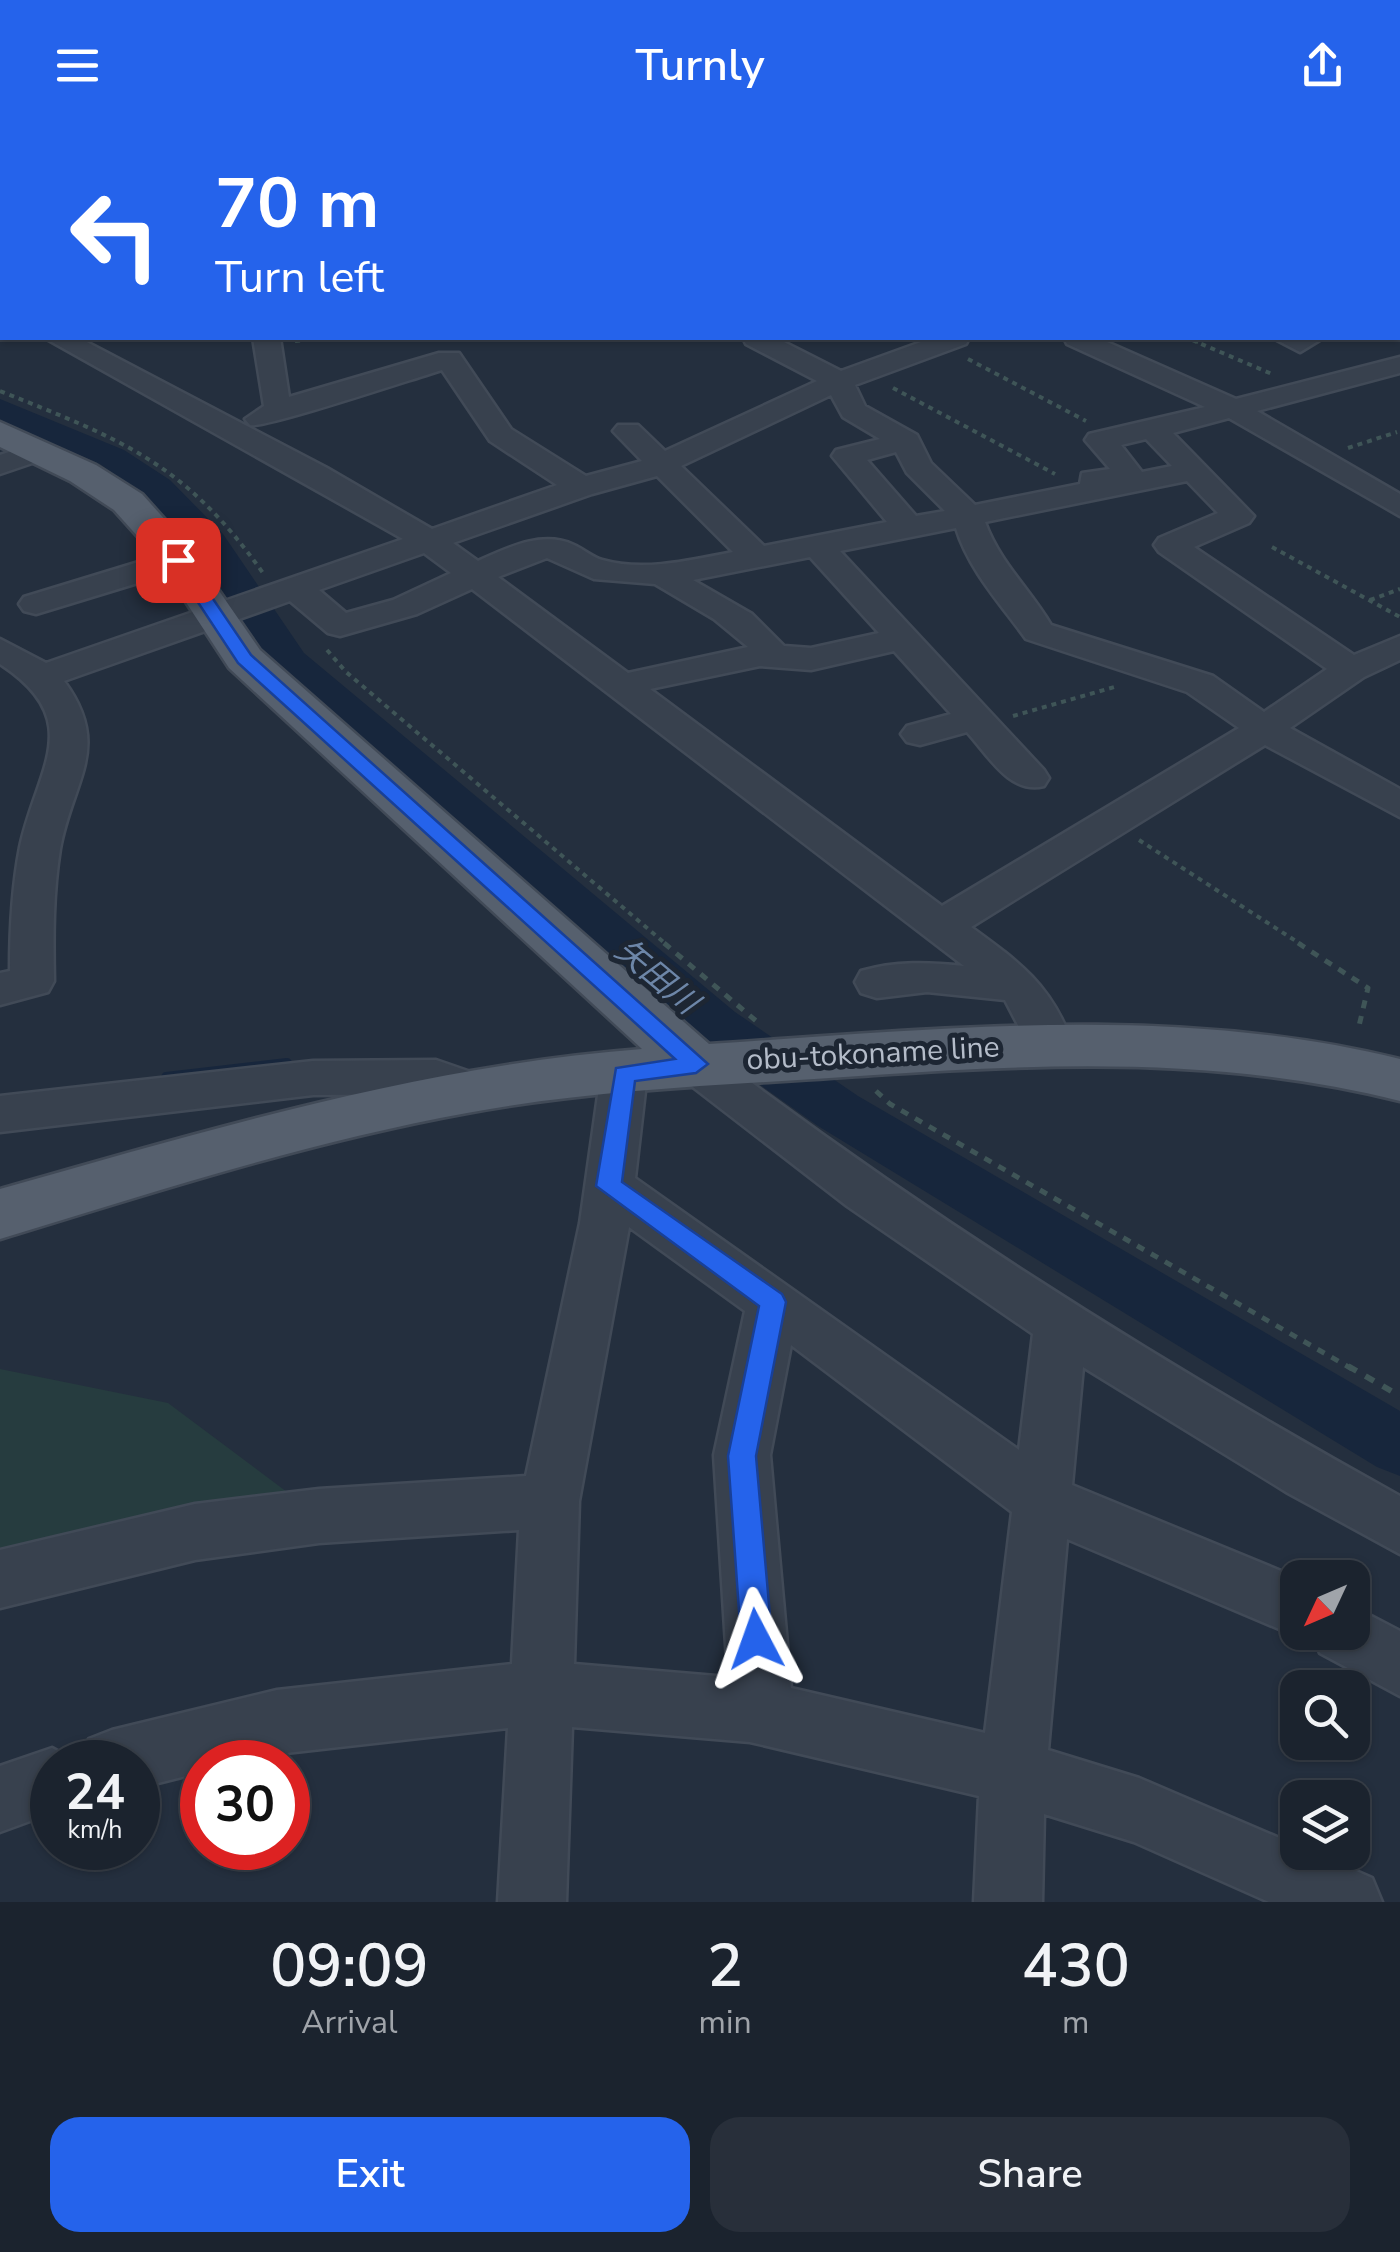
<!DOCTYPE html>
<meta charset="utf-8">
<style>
:root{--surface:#1b232e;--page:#282f3a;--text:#f1f3f6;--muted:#a0a4aa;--line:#39404a;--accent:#2563eb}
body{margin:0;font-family:"Nunito Sans","Noto Sans JP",sans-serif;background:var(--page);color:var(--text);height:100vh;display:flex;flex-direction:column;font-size:38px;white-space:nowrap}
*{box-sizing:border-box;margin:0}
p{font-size:32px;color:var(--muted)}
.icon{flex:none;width:55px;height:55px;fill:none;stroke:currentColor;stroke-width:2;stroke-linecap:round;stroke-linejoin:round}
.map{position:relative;height:1772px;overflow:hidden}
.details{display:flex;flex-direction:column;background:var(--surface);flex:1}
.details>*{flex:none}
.hud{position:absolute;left:0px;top:0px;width:1400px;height:210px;box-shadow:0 2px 8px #0004,0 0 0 2px var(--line);background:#2563eb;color:#fff;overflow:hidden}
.needle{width:65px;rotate:226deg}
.buttons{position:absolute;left:1280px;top:1430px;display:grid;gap:20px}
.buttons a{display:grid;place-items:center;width:90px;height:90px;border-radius:20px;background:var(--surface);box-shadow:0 2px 8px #0004,0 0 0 2px var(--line);font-size:50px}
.speed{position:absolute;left:30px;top:1610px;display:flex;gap:20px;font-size:50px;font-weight:700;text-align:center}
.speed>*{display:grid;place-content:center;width:130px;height:130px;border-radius:50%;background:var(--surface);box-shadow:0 2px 8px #0004,0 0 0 2px var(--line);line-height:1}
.speed small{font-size:25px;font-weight:400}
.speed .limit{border:15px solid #d22;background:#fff;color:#111}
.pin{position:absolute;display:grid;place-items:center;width:85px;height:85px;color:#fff;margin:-42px;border-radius:20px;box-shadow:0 5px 15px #0006}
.me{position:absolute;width:110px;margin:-55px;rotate:356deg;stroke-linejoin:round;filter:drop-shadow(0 0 8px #0008)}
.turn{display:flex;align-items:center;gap:35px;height:210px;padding:0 50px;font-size:45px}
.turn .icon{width:130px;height:130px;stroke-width:2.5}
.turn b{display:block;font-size:70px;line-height:85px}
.eta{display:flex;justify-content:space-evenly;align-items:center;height:170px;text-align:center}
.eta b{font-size:60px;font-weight:600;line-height:70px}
.primary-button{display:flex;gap:20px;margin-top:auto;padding:20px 50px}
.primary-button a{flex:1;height:115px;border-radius:30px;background:var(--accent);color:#fff;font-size:40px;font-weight:600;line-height:115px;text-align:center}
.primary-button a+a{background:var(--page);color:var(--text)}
header{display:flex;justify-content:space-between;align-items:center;height:130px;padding:0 50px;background:var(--accent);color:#fff;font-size:45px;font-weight:600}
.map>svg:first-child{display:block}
.green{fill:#263c3f}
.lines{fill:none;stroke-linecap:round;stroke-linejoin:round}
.stream{stroke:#17263c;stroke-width:10}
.river{fill:#17263c;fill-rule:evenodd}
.minor-casing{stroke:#414a57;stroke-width:5}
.major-casing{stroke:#414a57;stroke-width:5}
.path-far3{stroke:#3f5557;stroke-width:2.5;stroke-dasharray:4 4;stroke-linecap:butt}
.path-far2{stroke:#3f5557;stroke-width:4;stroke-dasharray:5 5;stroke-linecap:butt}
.path-far1{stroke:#3f5557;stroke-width:5;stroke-dasharray:8 8;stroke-linecap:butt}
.path{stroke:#3f5557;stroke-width:6;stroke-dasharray:10 10;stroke-linecap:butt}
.minor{fill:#38414e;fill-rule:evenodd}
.major{fill:#56606e;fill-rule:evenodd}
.route{fill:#2563eb;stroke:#184099;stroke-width:2.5}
.labels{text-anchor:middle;stroke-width:10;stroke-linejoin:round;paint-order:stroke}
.street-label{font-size:30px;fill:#b4bcc9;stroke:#1d2633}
.water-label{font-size:32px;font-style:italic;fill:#6d86a8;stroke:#1d2633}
</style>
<header><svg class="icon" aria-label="menu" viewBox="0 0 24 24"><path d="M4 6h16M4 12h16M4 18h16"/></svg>Turnly<svg class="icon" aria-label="share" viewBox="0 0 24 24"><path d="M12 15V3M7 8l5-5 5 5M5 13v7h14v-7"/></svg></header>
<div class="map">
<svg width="1400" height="1772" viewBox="0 0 1400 1772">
<rect width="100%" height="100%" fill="#242f3e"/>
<polygon class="green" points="0,1239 168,1273 319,1386 0,1449"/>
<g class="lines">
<polyline class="stream" points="166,947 287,933"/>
<polygon class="river" points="0,269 124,320 170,350 223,404 304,523 735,882 858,966 1400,1281 1400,1346 1377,1337 818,996 697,910 274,541 195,419 144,366 100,334 0,291"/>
<g class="minor-casing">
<g id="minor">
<polygon points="9,0 33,0 35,2 11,2"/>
<polygon points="178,0 202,0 204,2 180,2"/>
<polygon points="776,0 802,0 804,2 778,2"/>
<polygon points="828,0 854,0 856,2 830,2"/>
<polygon points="2,54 2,68 0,69 0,55"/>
<rect x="0" y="108" width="2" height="14"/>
<rect x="1398" y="114" width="2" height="14"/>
<polygon points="1400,165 1400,182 1398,183 1398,166"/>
<polygon points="0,167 2,168 2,184 0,183"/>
<path d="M45,208H79L327,338L432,399L557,355L490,311L442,240C415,248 263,299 250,295L245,289L264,276L253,208H280L289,267L439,223H459L511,299L586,346L642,331L613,301L618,295H638L665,321L817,251L746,214L743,208H776L841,241L932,208H969L966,214L855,255L865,276L917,305L931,333L975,375L1080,354L1082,343L1110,339L1085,310L1089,304L1205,277L1067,214L1064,208H1098L1236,269L1400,227V243L1257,281L1400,364V386L1229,288L1173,303L1254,386L1249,393L1194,417L1354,525L1400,506V530L1364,547L1290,598L1400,659V687L1265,615L971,797C1019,832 1050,854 1072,912L1065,924L1049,929L1033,924L1005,870L927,862L877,868L861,863L855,852L861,841C895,831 929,832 964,836L472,459L417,484L340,506L328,503L290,471L64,551C113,617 72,651 60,719C53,763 53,807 54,851L48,862L0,875V843L10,841C10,800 12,758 20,717C36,640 88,591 0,534V509L46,533L403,409ZM831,265L843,287L880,309L836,320L832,326L887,392L764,416L681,336ZM1146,309L1172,336L1142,342L1121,315ZM896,322L907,343L945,381L916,386L867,330ZM657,346L733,422C692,430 644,442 602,430C592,427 583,419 574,415C542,400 507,418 478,431L453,413L592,364ZM1187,351L1218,383L1159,408L1154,415L1159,422L1327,539L1264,582L1213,546L1051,495C1029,458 1000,433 985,392ZM956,398C969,440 1000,473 1026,509L1187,562L1239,598L942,776L650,559L760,536L811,540L894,521L951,584L907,596L901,604L907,612L920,615L967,602C988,625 1010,665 1044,656L1049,648L1044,640L840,421ZM424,423L451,443L393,470L346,483L319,460ZM810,427L879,503L811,518L784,516L752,484L693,450ZM547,428L594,449L655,454L714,489L748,517L628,543L498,447Z"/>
<polygon points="1273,208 1323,208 1300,222"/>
<polygon points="39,312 54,321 50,327 0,344 0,325"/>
<polygon points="178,420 190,423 194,430 190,437 36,484 24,481 19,474 24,467"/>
<path d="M696,918L712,923C931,1089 1160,1233 1400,1366V1424L1288,1363L1083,1237L1072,1355L1298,1448V1502H1310L1298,1507L1067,1409L1048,1620L1139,1648L1298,1716V1722H1313L1372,1748L1382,1772H1269L1134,1712L1044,1684L1042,1772H974L979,1666L750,1612L572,1597L566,1772H498L508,1598L277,1624L242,1632H202V1642L138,1658V1632H80L89,1609L112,1600L277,1560L512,1534L519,1400L319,1413L195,1430L0,1478V1420L195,1374L319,1359L526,1346L580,1093L601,944L608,932L624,927L640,932L647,944L635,1048L1019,1320L1033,1204L847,1076L680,947L673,935L680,923ZM629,1097L745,1181L714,1325L728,1547L574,1534L579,1371ZM791,1215L1012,1382L985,1603L791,1558L770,1325Z"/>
<polygon points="436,930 488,948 494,960 488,972 471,978 433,964 313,965 0,1002 0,966 313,931"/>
<polygon points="1352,1476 1400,1501 1400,1566 1320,1523 1312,1502 1352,1502"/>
<polygon points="52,1618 77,1632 52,1632 52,1683 0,1702 0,1636"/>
</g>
</g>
<g class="major-casing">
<path id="major" d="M0,292L96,335L142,364L186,413L260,520L709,914C941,899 1172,873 1400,929V971C1225,927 1053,933 874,945C738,955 601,958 467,983C308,1012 154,1062 0,1109V1059C212,999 421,936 642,919L229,538L157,428L114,380L70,351L0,317Z"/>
</g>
<g class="path-far3">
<polyline points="1187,208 1198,213"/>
<polyline points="295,211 326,208"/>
</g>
<g class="path-far2">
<polyline points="1192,210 1272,244"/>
<polyline points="295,211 304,210"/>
<polyline points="968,229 1086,291"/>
<polyline points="893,258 1055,344"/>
<path d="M0,261C122,310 184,332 263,443"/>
<polyline points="1348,318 1397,302"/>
<polyline points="1272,417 1400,487"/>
<polyline points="1370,470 1400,459"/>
<polyline points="327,520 346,542 667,815"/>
<polyline points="1013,586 1118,556"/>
<polyline points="1139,710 1302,815"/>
</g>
<g class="path-far1">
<polyline points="664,813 761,895"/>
<polyline points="1298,813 1368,858 1359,896"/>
<polyline points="876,961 890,974 1352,1239"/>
</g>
<polyline class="path" points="1348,1236 1400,1266"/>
<use href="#minor" class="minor"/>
<use href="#major" class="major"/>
</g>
<polygon class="route" points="172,426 184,426 251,525 708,934 696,943 635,951 622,1052 782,1164 786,1172 756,1326 772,1509 767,1520 756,1525 745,1520 741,1509 728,1326 759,1176 596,1056 616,938 675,929 238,533 170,430"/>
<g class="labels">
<g class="street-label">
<text transform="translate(873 923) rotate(-3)" y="10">obu-tokoname line</text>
</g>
<g class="water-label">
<text transform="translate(657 846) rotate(40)" y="11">矢田川</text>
</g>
</g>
</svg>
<div class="buttons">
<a><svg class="needle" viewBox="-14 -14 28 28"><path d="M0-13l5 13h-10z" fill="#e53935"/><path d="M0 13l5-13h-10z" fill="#a0a4aa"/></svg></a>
<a><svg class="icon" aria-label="search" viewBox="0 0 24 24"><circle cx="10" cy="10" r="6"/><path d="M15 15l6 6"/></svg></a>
<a><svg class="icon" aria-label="layers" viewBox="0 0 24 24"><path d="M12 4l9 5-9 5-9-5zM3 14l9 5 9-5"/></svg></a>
</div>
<div class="speed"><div>24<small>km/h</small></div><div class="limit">30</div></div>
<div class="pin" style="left:178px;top:430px;background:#d93025"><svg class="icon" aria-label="arrive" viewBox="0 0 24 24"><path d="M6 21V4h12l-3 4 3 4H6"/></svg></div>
<svg class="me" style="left:756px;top:1509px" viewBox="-20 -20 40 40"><path d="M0-17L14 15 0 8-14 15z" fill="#2563eb" stroke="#fff" stroke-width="4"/></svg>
<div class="hud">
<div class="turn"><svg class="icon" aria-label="left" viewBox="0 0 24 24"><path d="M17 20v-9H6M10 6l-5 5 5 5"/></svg><div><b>70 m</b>Turn left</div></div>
</div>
</div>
<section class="details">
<div class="eta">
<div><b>09:09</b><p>Arrival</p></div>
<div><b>2</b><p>min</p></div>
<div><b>430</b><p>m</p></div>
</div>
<div class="primary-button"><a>Exit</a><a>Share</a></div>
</section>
